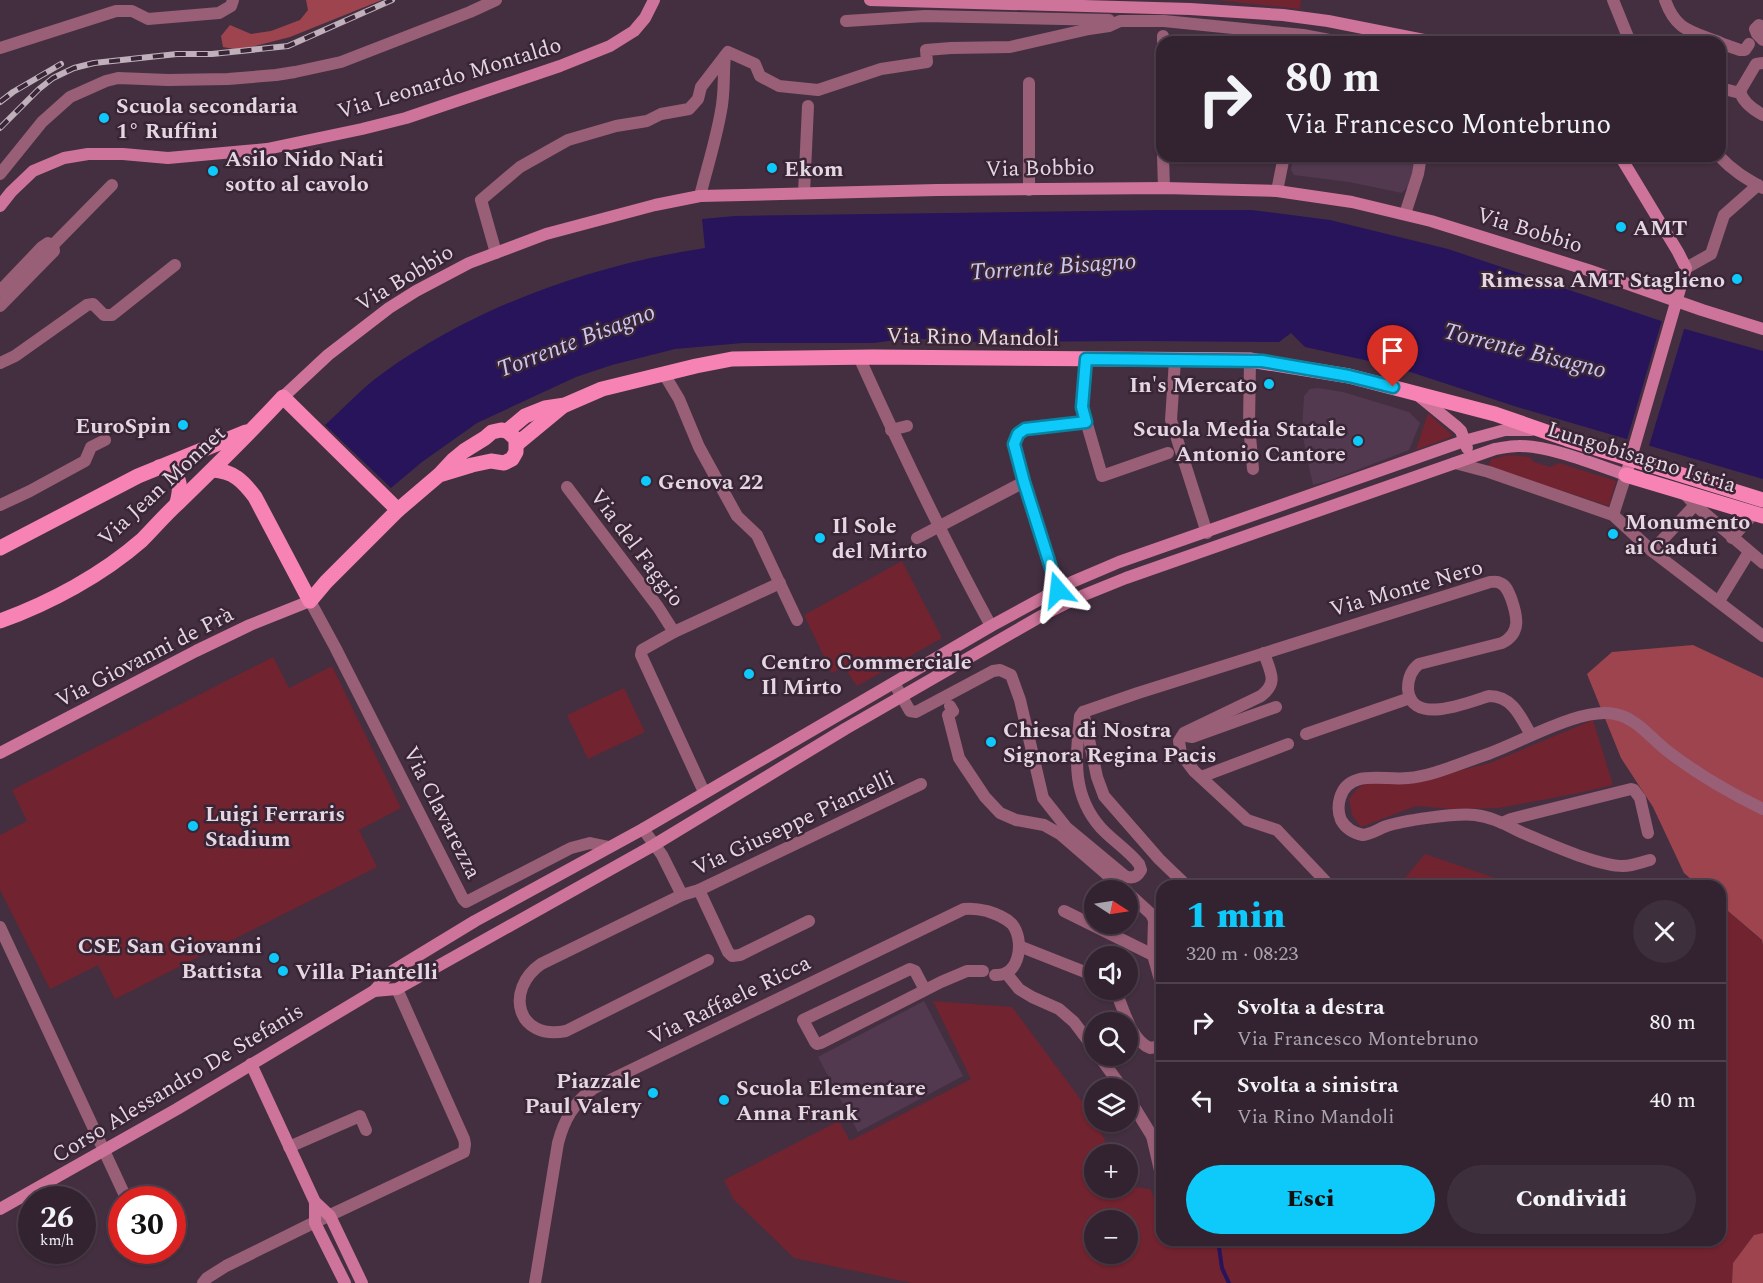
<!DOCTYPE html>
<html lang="it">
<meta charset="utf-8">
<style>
:root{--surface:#332331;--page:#3e2f3d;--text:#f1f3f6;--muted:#a9a4ab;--line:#4e404d;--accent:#0ecafa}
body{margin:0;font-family:Spectral,serif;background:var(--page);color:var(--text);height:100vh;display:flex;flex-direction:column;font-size:22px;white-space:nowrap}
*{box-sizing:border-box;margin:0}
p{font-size:20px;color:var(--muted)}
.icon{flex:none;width:33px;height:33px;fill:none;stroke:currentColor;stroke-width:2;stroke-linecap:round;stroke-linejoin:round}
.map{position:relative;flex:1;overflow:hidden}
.side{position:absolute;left:1156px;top:880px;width:570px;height:366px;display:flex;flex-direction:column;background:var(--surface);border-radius:18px;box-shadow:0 2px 4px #0004,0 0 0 2px var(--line)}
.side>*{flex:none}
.top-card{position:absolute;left:1156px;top:36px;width:570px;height:126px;border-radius:18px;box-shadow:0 2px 4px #0004,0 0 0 2px var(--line);background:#332331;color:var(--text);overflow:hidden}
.needle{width:39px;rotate:102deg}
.tools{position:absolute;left:1084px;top:880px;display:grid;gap:12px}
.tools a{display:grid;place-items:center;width:54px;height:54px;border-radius:50%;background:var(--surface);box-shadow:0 2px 4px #0004,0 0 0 2px var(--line);font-size:30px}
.speed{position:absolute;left:18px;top:1186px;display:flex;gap:12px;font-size:30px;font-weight:700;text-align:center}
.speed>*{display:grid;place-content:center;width:78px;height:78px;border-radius:50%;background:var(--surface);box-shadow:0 2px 4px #0004,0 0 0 2px var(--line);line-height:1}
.speed small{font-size:15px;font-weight:400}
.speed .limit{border:9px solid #d22;background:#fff;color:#111}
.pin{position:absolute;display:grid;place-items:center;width:51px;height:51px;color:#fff;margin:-62px -26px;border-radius:50% 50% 50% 0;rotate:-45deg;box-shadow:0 0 6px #0007}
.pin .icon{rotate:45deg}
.me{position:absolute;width:66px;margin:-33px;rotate:343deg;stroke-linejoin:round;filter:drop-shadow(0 0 4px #0008)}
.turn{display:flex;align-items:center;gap:21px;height:126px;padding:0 30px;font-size:27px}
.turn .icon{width:78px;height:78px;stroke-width:2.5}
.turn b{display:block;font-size:42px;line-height:51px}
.round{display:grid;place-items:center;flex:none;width:63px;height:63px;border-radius:32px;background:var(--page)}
.head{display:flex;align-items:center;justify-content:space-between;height:102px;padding:0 30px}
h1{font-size:36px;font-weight:800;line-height:45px;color:var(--accent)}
.button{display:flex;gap:12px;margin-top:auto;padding:12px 30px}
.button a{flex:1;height:69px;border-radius:36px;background:var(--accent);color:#111;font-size:24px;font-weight:800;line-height:69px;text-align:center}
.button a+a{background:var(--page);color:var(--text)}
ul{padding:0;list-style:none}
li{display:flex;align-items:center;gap:18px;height:78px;padding:0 30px;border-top:2px solid var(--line)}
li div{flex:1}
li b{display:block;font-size:22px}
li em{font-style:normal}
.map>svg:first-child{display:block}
.built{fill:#52394f}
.green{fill:#71232f;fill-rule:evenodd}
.forest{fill:#9d444e}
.water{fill:#28145b}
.pier{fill:#442f41}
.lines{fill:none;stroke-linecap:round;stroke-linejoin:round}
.stream{stroke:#28145b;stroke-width:4}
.street{stroke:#985f77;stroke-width:12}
.secondary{stroke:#ce749a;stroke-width:12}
.primary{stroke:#f783b5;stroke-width:15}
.rail-casing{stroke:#bfb0bc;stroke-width:6}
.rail{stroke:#392536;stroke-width:4;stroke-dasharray:11;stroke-linecap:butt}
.route-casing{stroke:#0983a2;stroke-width:15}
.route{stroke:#0ecafa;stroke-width:10}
.poi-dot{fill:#0ecafa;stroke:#392536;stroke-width:2}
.labels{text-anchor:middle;stroke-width:5;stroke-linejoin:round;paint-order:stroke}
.street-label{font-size:22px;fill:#e4d7e1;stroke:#392536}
.poi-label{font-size:22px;font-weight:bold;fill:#e4d7e1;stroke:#392536;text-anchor:start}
.water-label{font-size:24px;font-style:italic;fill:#cac7f2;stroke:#392536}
</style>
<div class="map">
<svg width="1763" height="1283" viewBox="0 0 1763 1283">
<rect width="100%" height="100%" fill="#442f41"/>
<g class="built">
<polygon points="1293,156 1416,156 1411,183 1402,193 1349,182 1294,175 1291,170"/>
<polygon points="1318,388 1343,392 1409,412 1420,423 1409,450 1331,480 1313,485 1302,433 1304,396 1310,389"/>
<polygon points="924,1001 963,1076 858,1132 818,1057"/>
</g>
<g class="green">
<polygon points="1216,0 1301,0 1300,9"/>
<polygon points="1428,413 1453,436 1416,450"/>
<polygon points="1510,455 1530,457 1534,462 1550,467 1559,463 1616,481 1609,506 1488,467 1491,459"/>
<polygon points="902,561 942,638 857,686 844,667 832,673 804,615"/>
<polygon points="273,657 289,688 332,666 401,808 359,830 377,867 115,999 98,965 50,989 0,890 0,835 27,821 12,790"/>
<polygon points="624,688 645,732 588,759 567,715"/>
<polygon points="1593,720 1613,785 1574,794 1499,808 1451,809 1416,806 1361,827 1352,815 1349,799 1356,790 1365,783 1421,780 1490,763"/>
<polygon points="1425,854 1501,880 1509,886 1398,886"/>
<path d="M1721,905L1762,941L1763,945V1233L1754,1235L1733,1263L1732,1283H912L794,1258L734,1200L724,1180L839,1121L850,1141L971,1079L933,1001L1012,1007L1093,1116L1112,1155H1095V1188H1128V1186L1150,1189L1162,1213V1240H1720ZM1095,1221H1128V1254H1095Z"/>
</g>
<g class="forest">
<polygon points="306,0 382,0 290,37 239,50 223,47 221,36 230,25 251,34 271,31 300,20 308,10"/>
<polygon points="1693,645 1763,678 1763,945 1762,940 1721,905 1720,886 1699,886 1684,873 1653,807 1621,758 1587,674 1612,652"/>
<polygon points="1763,1233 1763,1283 1732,1283 1733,1263 1754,1235"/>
</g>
<path class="water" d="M1164,210H1252L1330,220L1448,249L1685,329L1763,351V479L1517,407L1392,366L1305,347L1291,333L1279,342L1144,341L960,342L910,338L874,343H743L675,349L612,365L576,377L477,423L422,462L391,488L325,425C344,408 362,388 383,373C476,306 592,265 705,248L702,219L735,216Z"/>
<polygon class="pier" points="1662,320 1685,326 1648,449 1626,443"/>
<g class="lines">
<polyline class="stream" points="1218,1240 1222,1268 1229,1283"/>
<g class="street">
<polyline points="1613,0 1630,42"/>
<path d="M1665,0C1676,31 1691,31 1719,42"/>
<polyline points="846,21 925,16 1109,20"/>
<polyline points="1763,27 1759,25 1755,29 1757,34 1763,40"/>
<polyline points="1163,36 1163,42"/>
<polyline points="1648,42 1655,42"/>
<polyline points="1720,43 1740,50 1745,50 1749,44"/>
<polyline points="0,48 116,11 132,11 148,19 219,13 231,6 233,0"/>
<polyline points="1720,88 1736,92 1740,91"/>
<polyline points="1740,91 1756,64 1763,63"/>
<path d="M1740,91C1742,101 1754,110 1763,115"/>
<polyline points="1720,109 1722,108"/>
<polyline points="1163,156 1164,188"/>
<path d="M1719,156C1733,171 1745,178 1763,188"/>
<polyline points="0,174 42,122 70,97 106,81 118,78 168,80 228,79 276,75 295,72 341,62 470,12 496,0"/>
<polyline points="1029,190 1029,83"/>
<polyline points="1277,191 1284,156"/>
<polyline points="804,193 808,106"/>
<path d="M700,196C707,168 716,140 721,111C725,92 723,74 725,56"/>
<polyline points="1405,214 1418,174 1421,156"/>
<polyline points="53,245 112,185"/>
<polyline points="496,253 481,200 520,167 568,140 616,126 647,121 661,114 689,109 698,99 701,87 728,52 755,64 760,76 779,86 818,90 881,69 927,62 926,50 951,48 1010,47 1089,29 1109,26 1120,21 1164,21 1303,35 1340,42"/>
<polyline points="1686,268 1711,254 1724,215 1758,185"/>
<polyline points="0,291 42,247 48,243 53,245 54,251 0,306"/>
<path d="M859,357C900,448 943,538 991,626"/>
<polyline points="1086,359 1082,407 1102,476 1168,453"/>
<polyline points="1175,360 1171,420 1207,533"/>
<polyline points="1250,360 1249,425 1253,469"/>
<polyline points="0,363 15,356 87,305 93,304 104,315 112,315 175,265"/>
<polyline points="664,374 679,399 699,447 737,516 757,535 797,620"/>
<polyline points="891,430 907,426"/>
<polyline points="1455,463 1489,472 1613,515 1652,551 1763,636"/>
<polyline points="567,487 658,607 674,632"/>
<polyline points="1683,492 1695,505 1763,563"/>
<polyline points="0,505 30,491 85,461 91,447 105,440"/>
<polyline points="1613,515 1626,475"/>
<polyline points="917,538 1024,482"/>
<polyline points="1732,538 1754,513"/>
<polyline points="1652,551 1695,505"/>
<polyline points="1058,590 1024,482 1014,444 1018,434 1025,429 1086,422"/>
<polyline points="310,601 335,647 463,899 466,902 571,848 590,843 609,847"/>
<polyline points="1719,601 1749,552"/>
<path d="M1264,653C1270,672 1279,682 1261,696L1184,733L1179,741L1181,754L1194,771L1247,820L1277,830L1330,886"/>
<path d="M894,683L910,711L916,712L993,671L1000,670L1011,675L1020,700L1043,798L1066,827L1125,876C1132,879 1137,877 1141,870L1139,864C1128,850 1113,841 1101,828C1071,794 1076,758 1080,716L1083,712"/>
<polyline points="950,706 953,711 948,715 959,758 985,797 1000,813 1016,820 1044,825 1060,834 1126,891"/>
<path d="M1083,712L1138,693L1490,582C1493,582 1497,581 1500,583C1506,585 1508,591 1511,598C1517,615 1522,633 1502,643L1419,664C1411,670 1408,679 1408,689C1411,727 1469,702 1489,696C1513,696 1521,718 1531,735"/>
<polyline points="1084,716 1097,777 1104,796 1159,859 1187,886"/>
<polyline points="1306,734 1410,698"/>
<polyline points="1187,736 1192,737 1276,707"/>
<polyline points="1201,777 1288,744"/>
<polyline points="704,792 641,655 642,650 674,632 780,583"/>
<polyline points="1502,823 1511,819 1631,789 1634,790 1640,798 1648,833"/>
<path d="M643,829L662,855L682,895L541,964C504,990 517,1041 566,1031L708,960"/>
<path d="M1650,860C1642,862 1633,866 1623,866C1597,866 1548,843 1523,833C1508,826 1493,817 1475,815C1456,813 1403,820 1384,827C1377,830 1371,834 1363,835C1353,833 1346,829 1341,820C1338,813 1338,805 1340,798C1348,768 1385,781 1408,778C1432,776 1458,764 1482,756C1517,745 1580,706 1615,714C1637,718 1652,740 1670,753C1699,775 1730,793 1763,809"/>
<polyline points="699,890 728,952 732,956 740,955 809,921"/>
<polyline points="1128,893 1151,914 1154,920 1153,955 1162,987"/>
<polyline points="682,895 699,890 921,784"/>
<polyline points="1064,911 1153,955"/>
<polyline points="0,927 127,1200"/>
<polyline points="1019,946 1095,976"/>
<polyline points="1006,973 1019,989 1032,997 1059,1009 1074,1022 1095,1050"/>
<polyline points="925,990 915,971 910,969 803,1020 815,1042 817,1044 821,1043 941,982 967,971 983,971"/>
<path d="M1115,990C1124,1008 1130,1040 1150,1048L1162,1046"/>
<polyline points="1099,1056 1123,1089"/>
<polyline points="1128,1097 1152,1136 1162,1133"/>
<polyline points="1152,1136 1162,1179"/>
<polyline points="289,1147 360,1116 366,1130"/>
<polyline points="203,1283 207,1278 226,1266 307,1226 464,1152 465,1144 464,1139 397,989"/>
<path d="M535,1283L558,1143C564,1120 574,1102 594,1088L964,909C972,908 979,909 987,911C996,914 1005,917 1012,924C1025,940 1020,977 995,975"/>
</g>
<g class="secondary">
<polyline points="870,0 1190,9 1283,15 1328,21 1434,42"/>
<polyline points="0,206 11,192 33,171 64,158 88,154 123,154 168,158 267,149 362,129 406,118 560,66 610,46 634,31 645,18 654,0"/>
<polyline points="1419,396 1457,427 1461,431 1467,448"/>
<polyline points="283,397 328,355 389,308 416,291 469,263 546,234 655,205 700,196 937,190 1164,188 1277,191 1352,202 1431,221 1588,270 1702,310 1763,329"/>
<polyline points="0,753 196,651 250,625 310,601"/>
<path d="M374,991L397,989L654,845L845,729L1043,615L1079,597L1126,578L1495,449C1502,448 1510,446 1518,446C1548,445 1597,465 1626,475L1686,268L1678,252L1620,156"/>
<polyline points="251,1064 315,1202 330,1216 362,1283"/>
<polyline points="315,1202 315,1223 345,1283"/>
<polyline points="0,1209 177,1109 374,991 391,972 475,921 643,829 991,626 1072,582 1119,562 1464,441 1505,430 1531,430"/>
</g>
<g class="primary">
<polyline points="507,431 525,416 545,408 565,405 602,389 696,366 732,359 873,357 1250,360 1349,376 1495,414 1567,439 1763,500"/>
<polyline points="517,444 563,406"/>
<path d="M159,467C181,472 182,484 177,503"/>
<path d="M213,470C233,471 243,481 255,497L310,601L326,582L398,510L439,475L453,460L464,451L485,438L492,432L501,430L507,431L516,439V452L512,459L504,463L491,461L472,465L439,475"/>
<polyline points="1626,475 1763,516"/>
<polyline points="0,548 138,476 246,432"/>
<path d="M0,621C50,603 102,575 142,540C154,528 165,515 177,504C213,469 249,434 283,397L398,510"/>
</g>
<g class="rail-casing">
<g id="rail">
<polyline points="0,102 13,92 61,64"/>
<polyline points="0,128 39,89 53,78 74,68 94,63 177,54 212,54 288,46 392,0"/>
</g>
</g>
<use href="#rail" class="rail"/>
</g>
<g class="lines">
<g class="route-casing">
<polyline id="route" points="1058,590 1024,482 1014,444 1018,434 1025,429 1086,422 1082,407 1086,359 1262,361 1349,376 1393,387"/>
</g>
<use href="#route" class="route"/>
</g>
<g class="poi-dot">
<circle cx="104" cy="118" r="6"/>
<circle cx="772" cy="168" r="6"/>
<circle cx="213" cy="171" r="6"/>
<circle cx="1621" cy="227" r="6"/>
<circle cx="1737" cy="279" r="6"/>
<circle cx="1269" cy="384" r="6"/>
<circle cx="183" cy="425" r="6"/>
<circle cx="1358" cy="441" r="6"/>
<circle cx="646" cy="481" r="6"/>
<circle cx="1613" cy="534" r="6"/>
<circle cx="820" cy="538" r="6"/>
<circle cx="749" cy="674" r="6"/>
<circle cx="991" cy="742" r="6"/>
<circle cx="193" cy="826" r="6"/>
<circle cx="274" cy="958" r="6"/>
<circle cx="283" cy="971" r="6"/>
<circle cx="653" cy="1093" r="6"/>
<circle cx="724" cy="1100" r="6"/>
</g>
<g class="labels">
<g class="street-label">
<text transform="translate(449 77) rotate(-17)" y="8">Via Leonardo Montaldo</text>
<text transform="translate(1040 167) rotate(-1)" y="8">Via Bobbio</text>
<text transform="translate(1530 229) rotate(17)" y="8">Via Bobbio</text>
<text transform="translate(404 277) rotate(-31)" y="8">Via Bobbio</text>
<text transform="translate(973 336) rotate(1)" y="8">Via Rino Mandoli</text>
<text transform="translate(1642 456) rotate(17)" y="8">Lungobisagno Istria</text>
<text transform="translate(161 485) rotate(-43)" y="8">Via Jean Monnet</text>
<text transform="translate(638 547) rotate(53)" y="8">Via del Faggio</text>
<text transform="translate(1406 587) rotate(-16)" y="8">Via Monte Nero</text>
<text transform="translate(144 656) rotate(-27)" y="8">Via Giovanni de Prà</text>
<text transform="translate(443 812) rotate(63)" y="8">Via Clavarezza</text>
<text transform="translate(793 822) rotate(-25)" y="8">Via Giuseppe Piantelli</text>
<text transform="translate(729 999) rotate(-26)" y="8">Via Raffaele Ricca</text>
<text transform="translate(177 1082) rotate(-31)" y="8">Corso Alessandro De Stefanis</text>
</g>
<g class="poi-label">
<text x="116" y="113">Scuola secondaria<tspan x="116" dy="25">1° Ruffini</tspan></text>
<text x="225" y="166">Asilo Nido Nati<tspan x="225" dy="25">sotto al cavolo</tspan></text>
<text x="784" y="176">Ekom</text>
<text x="1633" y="235">AMT</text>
<text x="1725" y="287" text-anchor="end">Rimessa AMT Staglieno</text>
<text x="1257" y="392" text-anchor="end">In's Mercato</text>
<text x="171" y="433" text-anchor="end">EuroSpin</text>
<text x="1346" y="436" text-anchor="end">Scuola Media Statale<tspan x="1346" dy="25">Antonio Cantore</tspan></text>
<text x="658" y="489">Genova 22</text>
<text x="1625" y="529">Monumento<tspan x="1625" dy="25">ai Caduti</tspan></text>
<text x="832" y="533">Il Sole<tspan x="832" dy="25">del Mirto</tspan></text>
<text x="761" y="669">Centro Commerciale<tspan x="761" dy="25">Il Mirto</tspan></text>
<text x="1003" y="737">Chiesa di Nostra<tspan x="1003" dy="25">Signora Regina Pacis</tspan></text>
<text x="205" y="821">Luigi Ferraris<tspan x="205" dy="25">Stadium</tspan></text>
<text x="262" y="953" text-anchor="end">CSE San Giovanni<tspan x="262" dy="25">Battista</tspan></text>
<text x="295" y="979">Villa Piantelli</text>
<text x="641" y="1088" text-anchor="end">Piazzale<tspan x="641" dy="25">Paul Valery</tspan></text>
<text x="736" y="1095">Scuola Elementare<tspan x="736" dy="25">Anna Frank</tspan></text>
</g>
<g class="water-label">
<text transform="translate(1053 266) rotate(-4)" y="8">Torrente Bisagno</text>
<text transform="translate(576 340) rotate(-21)" y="8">Torrente Bisagno</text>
<text transform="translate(1525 350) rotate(14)" y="8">Torrente Bisagno</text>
</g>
</g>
</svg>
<div class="tools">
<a><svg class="needle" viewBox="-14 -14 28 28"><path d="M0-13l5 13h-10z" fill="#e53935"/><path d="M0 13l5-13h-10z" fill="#a9a4ab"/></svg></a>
<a><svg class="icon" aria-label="sound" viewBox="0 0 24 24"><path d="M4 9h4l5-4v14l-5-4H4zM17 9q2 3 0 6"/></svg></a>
<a><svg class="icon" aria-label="search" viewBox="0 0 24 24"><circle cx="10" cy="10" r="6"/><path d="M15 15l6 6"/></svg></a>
<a><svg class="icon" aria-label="layers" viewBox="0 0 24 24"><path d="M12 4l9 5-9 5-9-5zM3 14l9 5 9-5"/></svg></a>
<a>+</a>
<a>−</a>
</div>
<div class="speed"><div>26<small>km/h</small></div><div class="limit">30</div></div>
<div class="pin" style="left:1393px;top:387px;background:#d93025"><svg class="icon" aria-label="arrive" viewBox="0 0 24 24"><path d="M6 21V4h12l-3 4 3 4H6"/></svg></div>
<svg class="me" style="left:1058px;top:590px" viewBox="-20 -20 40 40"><path d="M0-17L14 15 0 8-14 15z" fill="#0ecafa" stroke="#fff" stroke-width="4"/></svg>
<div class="top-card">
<div class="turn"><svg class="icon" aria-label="right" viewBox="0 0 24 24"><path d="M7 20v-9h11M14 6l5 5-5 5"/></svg><div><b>80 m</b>Via Francesco Montebruno</div></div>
</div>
<section class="side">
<div class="head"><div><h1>1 min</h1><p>320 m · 08:23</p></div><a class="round"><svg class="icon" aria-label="close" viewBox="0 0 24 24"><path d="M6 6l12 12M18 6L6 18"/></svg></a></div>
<ul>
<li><svg class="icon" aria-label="right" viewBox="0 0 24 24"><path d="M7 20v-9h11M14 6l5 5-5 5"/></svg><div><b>Svolta a destra</b><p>Via Francesco Montebruno</p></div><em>80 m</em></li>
<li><svg class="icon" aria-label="left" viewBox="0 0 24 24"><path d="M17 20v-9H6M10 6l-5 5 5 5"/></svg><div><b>Svolta a sinistra</b><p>Via Rino Mandoli</p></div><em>40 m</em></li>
</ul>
<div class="button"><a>Esci</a><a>Condividi</a></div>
</section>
</div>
